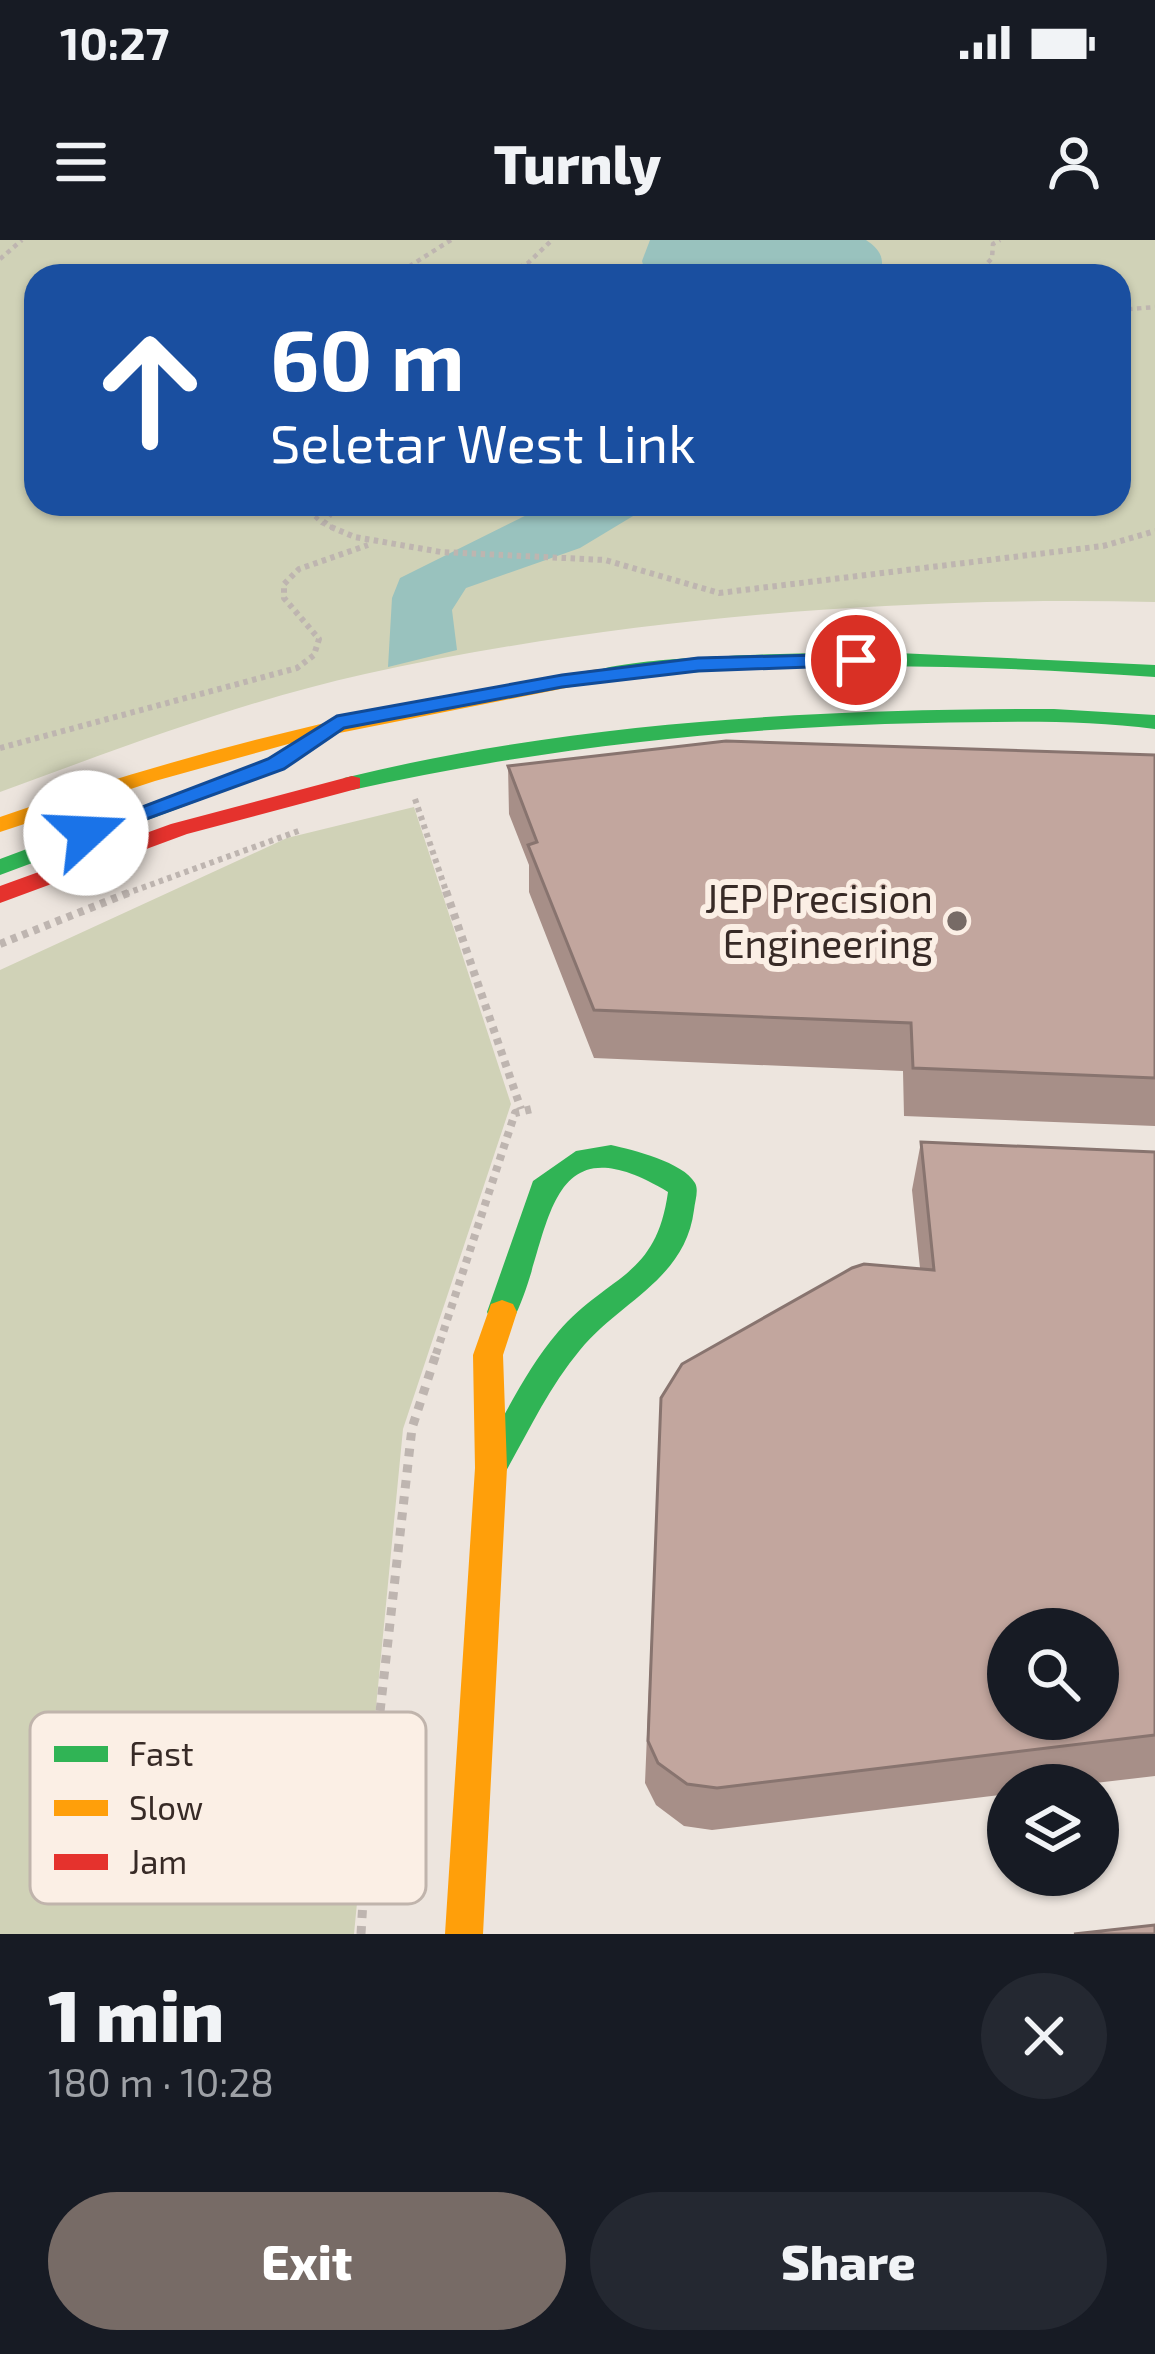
<!DOCTYPE html>
<meta charset="utf-8">
<style>
:root{--surface:#171b24;--page:#242831;--text:#f1f3f6;--muted:#9ea1a6;--accent:#776b66}
body{margin:0;font-family:"Exo 2",sans-serif;background:var(--page);color:var(--text);height:100vh;display:flex;flex-direction:column;font-size:45px;white-space:nowrap}
*{box-sizing:border-box;margin:0}
p{font-size:39px;color:var(--muted)}
.icon{flex:none;width:66px;height:66px;fill:none;stroke:currentColor;stroke-width:2;stroke-linecap:round;stroke-linejoin:round}
.map{position:relative;height:1694px;overflow:hidden}
.details{display:flex;flex-direction:column;background:var(--surface);flex:1}
.details>*{flex:none}
.hud{position:absolute;left:24px;top:24px;width:1107px;height:252px;border-radius:36px;box-shadow:0 3px 9px #0004;background:#1a4fa0;color:#fff;overflow:hidden}
.tools{position:absolute;left:987px;top:1368px;display:grid;gap:24px}
.tools a{display:grid;place-items:center;width:132px;height:132px;border-radius:50%;background:var(--surface);box-shadow:0 3px 9px #0004;font-size:60px}
.pin{position:absolute;display:grid;place-items:center;width:102px;height:102px;color:#fff;margin:-51px;border:6px solid #fff;border-radius:50%;box-shadow:0 3px 12px #0007}
.me{position:absolute;width:132px;margin:-66px;rotate:70deg;stroke-linejoin:round;filter:drop-shadow(0 0 9px #0008)}
.turn{display:flex;align-items:center;gap:42px;height:252px;padding:0 48px;font-size:54px}
.turn .icon{width:156px;height:156px;stroke-width:2.5}
.turn b{display:block;font-size:84px;line-height:102px}
.round{display:grid;place-items:center;flex:none;width:126px;height:126px;border-radius:63px;background:var(--page)}
.headline{display:flex;align-items:center;justify-content:space-between;height:204px;padding:0 48px}
h1{font-size:72px;font-weight:800;line-height:90px}
.primary-button{display:flex;gap:24px;margin-top:auto;padding:24px 48px}
.primary-button a{flex:1;height:138px;border-radius:72px;background:var(--accent);color:#fff;font-size:48px;font-weight:800;line-height:138px;text-align:center}
.primary-button a+a{background:var(--page);color:var(--text)}
.status{display:flex;justify-content:space-between;align-items:center;height:84px;padding:0 60px;background:var(--surface);direction:ltr}
.status svg{height:33px;fill:currentColor}
header{display:flex;justify-content:space-between;align-items:center;height:156px;padding:0 48px;background:var(--surface);font-size:54px;font-weight:800}
.map>svg:first-child{display:block}
.green{fill:#d0d2b7;fill-rule:evenodd}
.water{fill:#99c2be}
.lines{fill:none;stroke-linecap:round;stroke-linejoin:round}
.path-far3{stroke:#beb5b0;stroke-width:4.5;stroke-dasharray:4.5 4.5;stroke-linecap:butt}
.path-far2{stroke:#beb5b0;stroke-width:6;stroke-dasharray:4.5 4.5;stroke-linecap:butt}
.path-far1{stroke:#beb5b0;stroke-width:8;stroke-dasharray:6 6;stroke-linecap:butt}
.path{stroke:#beb5b0;stroke-width:9;stroke-dasharray:8 8;stroke-linecap:butt}
.fast{fill:#30b455;fill-rule:evenodd}
.slow{fill:#ff9f0a;fill-rule:evenodd}
.jam{fill:#e5322d;fill-rule:evenodd}
.wall{fill:#a78f88}
.building{fill:#c2a69e;stroke:#88746f;stroke-width:3;fill-rule:evenodd}
.route{fill:#1a73e8;stroke:#114b97;stroke-width:3}
.poi-dot{fill:#776b66;stroke:#fbefe5;stroke-width:4.5}
.labels{text-anchor:middle;stroke-width:12;stroke-linejoin:round;paint-order:stroke}
.poi-label{font-size:39px;fill:#372a26;stroke:#fbefe5;text-anchor:end}
.key{fill:#fbefe5;stroke:#c0b4ac;stroke-width:3}
.key-label{font-size:33px;fill:#372a26}
</style>
<div class="status"><b>10:27</b><svg viewBox="0 0 49 12"><path d="M0 12V9h3v3zM5 12V6h3v6zM10 12V3h3v9zM15 12V0h3v12zM26 1h20v11H26zM47 4h2v5h-2z"/></svg></div>
<header><svg class="icon" aria-label="menu" viewBox="0 0 24 24"><path d="M4 6h16M4 12h16M4 18h16"/></svg>Turnly<svg class="icon" aria-label="person" viewBox="0 0 24 24"><circle cx="12" cy="8" r="4"/><path d="M4 21q1-7 8-7t8 7"/></svg></header>
<div class="map">
<svg width="1155" height="1694" viewBox="0 0 1155 1694">
<rect width="100%" height="100%" fill="#ede5de"/>
<g class="green">
<path d="M0,0H1155V362C895,356 620,378 365,434C240,462 120,508 0,552ZM36,36H1119V264H36Z"/>
<polygon points="414,567 511,864 403,1189 354,1694 0,1694 0,730 287,598"/>
</g>
<g class="water">
<path d="M650,0H866C881,10 885,19 880,36H646L642,21Z"/>
<polygon points="549,264 653,264 580,308 466,348 452,370 457,410 388,427 392,358 400,338"/>
</g>
<g class="lines">
<g class="path-far3">
<polyline points="0,19 22,0"/>
<polyline points="394,36 451,0"/>
<polyline points="503,36 528,23 552,0"/>
<polyline points="976,36 992,18 993,4 1000,0"/>
<polyline points="1119,70 1155,67"/>
<polyline points="302,264 322,283 338,290"/>
<polyline points="324,284 338,264"/>
</g>
<g class="path-far2">
<polyline points="331,287 355,297 441,312 605,320 719,353 1103,306 1155,291"/>
<polyline points="0,508 297,428 314,415 319,399 284,358 284,344 299,329 368,305"/>
<polyline points="415,559 447,654"/>
<polyline points="125,654 301,590"/>
</g>
<g class="path-far1">
<polyline points="446,651 521,869"/>
<polyline points="0,704 133,651"/>
<polyline points="436,1114 515,873 532,869"/>
</g>
<polyline class="path" points="361,1694 368,1578 412,1188 437,1111"/>
<g class="fast">
<path d="M876,412L1155,425V437C968,424 784,420 598,441L587,435C615,414 830,413 876,412Z"/>
<path d="M1054,469L1155,475V489C1079,479 1002,482 926,483C732,487 541,508 352,550L341,543L344,538C576,481 816,469 1054,469Z"/>
<polygon points="337,476 345,478 345,488 284,529 0,635 0,619 268,519"/>
<path d="M611,905C633,910 683,922 695,943C699,950 695,961 694,970C685,1040 620,1061 580,1110C548,1148 527,1195 502,1238L491,1242L480,1238L475,1228L480,1218C505,1176 526,1129 558,1092C608,1034 656,1039 668,952C539,874 553,1003 513,1080L502,1084L491,1080L487,1072L533,941L576,911Z"/>
</g>
<g class="slow">
<path d="M598,429L609,435L606,440L299,501L155,541L0,592V577C195,509 394,462 598,429Z"/>
<polygon points="502,1060 513,1064 517,1072 503,1115 507,1228 483,1694 445,1694 475,1228 473,1115 491,1064"/>
</g>
<polygon class="jam" points="352,536 360,538 360,548 187,594 0,663 0,646 171,584"/>
</g>
<g class="wall">
<polygon points="1155,515 1155,886 904,876 903,831 594,818 529,652 529,625 509,574 508,526"/>
<polygon points="921,902 1155,912 1155,1536 1078,1545 1008,1545 1008,1554 712,1590 684,1586 656,1565 645,1543 661,1158 920,1028 912,950"/>
</g>
<g class="building">
<polygon points="726,501 1155,515 1155,838 913,828 911,783 594,770 528,605 537,602 508,526"/>
<path d="M921,902L1155,912V1495L717,1548L687,1544L658,1523L648,1501L661,1158L682,1124L852,1028L864,1024L934,1030ZM1008,1389H1098V1479H1008Z"/>
<polygon points="1155,1685 1155,1694 1074,1694"/>
</g>
<polygon class="route" points="856,414 864,415 864,425 698,431 562,447 344,488 284,529 94,598 77,598 74,593 268,519 337,476 562,435 698,418"/>
<circle class="poi-dot" cx="957" cy="681" r="12"/>
<g class="labels">
<g class="poi-label">
<text x="933" y="673">JEP Precision<tspan x="933" dy="45">Engineering</tspan></text>
</g>
</g>
<rect x="30" y="1472" width="396" height="192" rx="18" class="key"/>
<rect x="54" y="1506" width="54" height="16" fill="#30b455"/>
<rect x="54" y="1560" width="54" height="16" fill="#ff9f0a"/>
<rect x="54" y="1614" width="54" height="16" fill="#e5322d"/>
<g class="key-label">
<text x="129" y="1526">Fast</text>
<text x="129" y="1580">Slow</text>
<text x="129" y="1634">Jam</text>
</g>
</svg>
<div class="tools">
<a><svg class="icon" aria-label="search" viewBox="0 0 24 24"><circle cx="10" cy="10" r="6"/><path d="M15 15l6 6"/></svg></a>
<a><svg class="icon" aria-label="layers" viewBox="0 0 24 24"><path d="M12 4l9 5-9 5-9-5zM3 14l9 5 9-5"/></svg></a>
</div>
<div class="pin" style="left:856px;top:420px;background:#d93025"><svg class="icon" aria-label="arrive" viewBox="0 0 24 24"><path d="M6 21V4h12l-3 4 3 4H6"/></svg></div>
<svg class="me" style="left:86px;top:593px" viewBox="-20 -20 40 40"><circle r="19" fill="#fff"/><path d="M0-13L10 11 0 6-10 11z" fill="#1a73e8"/></svg>
<div class="hud">
<div class="turn"><svg class="icon" aria-label="ahead" viewBox="0 0 24 24"><path d="M12 20V5M6 11l6-6 6 6"/></svg><div><b>60 m</b>Seletar West Link</div></div>
</div>
</div>
<section class="details">
<div class="headline"><div><h1>1 min</h1><p>180 m · 10:28</p></div><a class="round"><svg class="icon" aria-label="close" viewBox="0 0 24 24"><path d="M6 6l12 12M18 6L6 18"/></svg></a></div>
<div class="primary-button"><a>Exit</a><a>Share</a></div>
</section>
